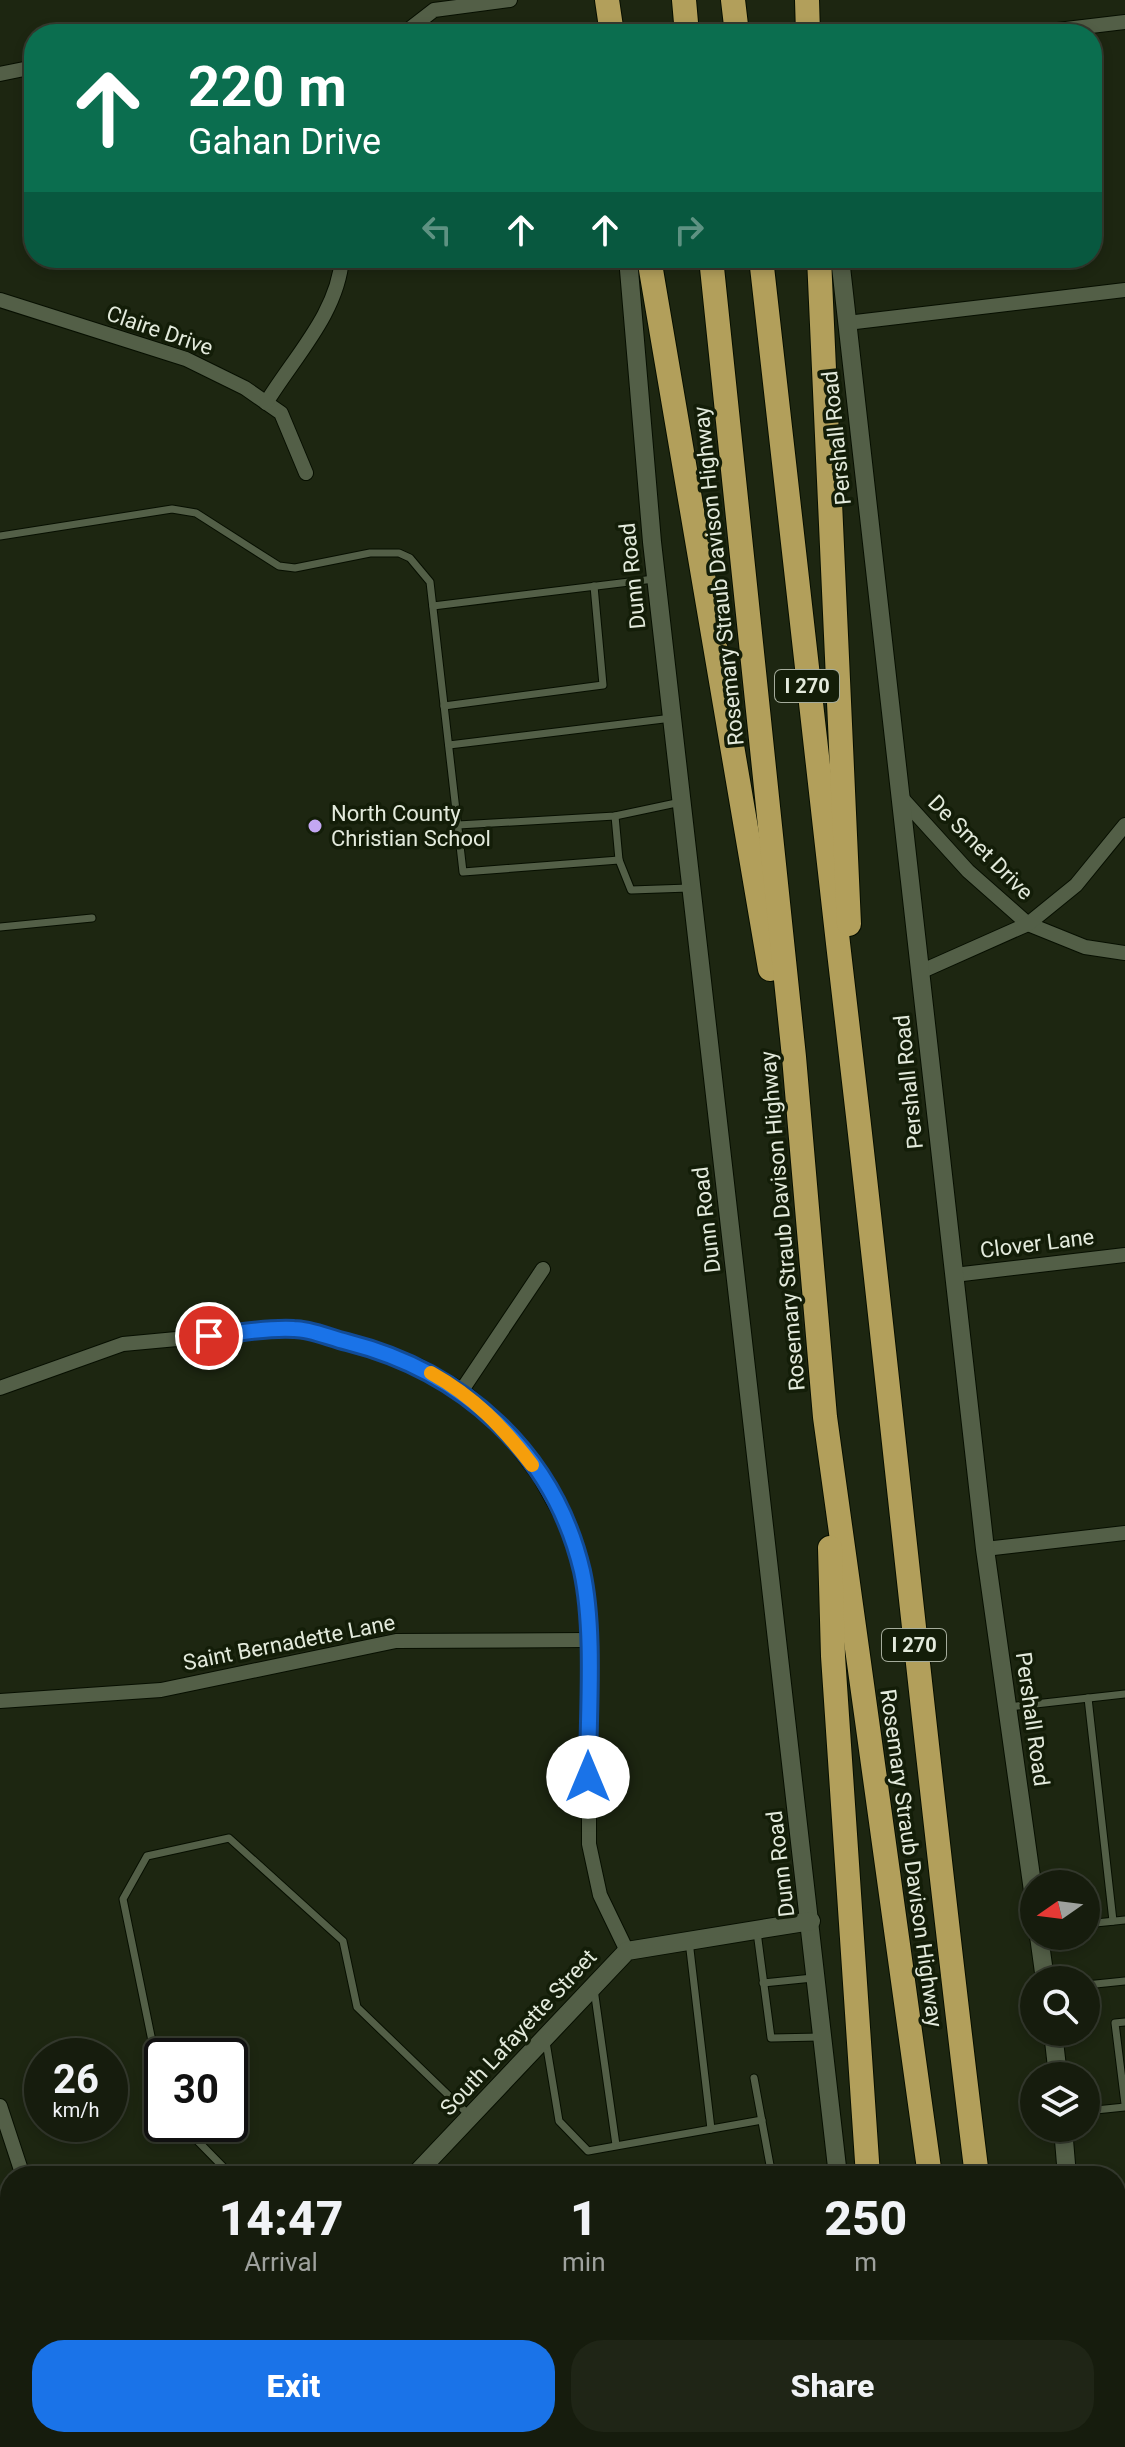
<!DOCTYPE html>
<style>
:root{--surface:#161c0d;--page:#1f2516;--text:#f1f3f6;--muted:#9ea19d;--line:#353a2e;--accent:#1a73e8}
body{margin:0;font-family:Roboto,sans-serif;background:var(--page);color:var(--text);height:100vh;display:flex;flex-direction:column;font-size:30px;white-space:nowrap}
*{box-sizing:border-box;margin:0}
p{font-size:26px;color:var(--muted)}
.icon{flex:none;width:44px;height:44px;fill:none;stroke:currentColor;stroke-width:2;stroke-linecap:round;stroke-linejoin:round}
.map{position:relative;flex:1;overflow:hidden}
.details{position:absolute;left:0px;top:2166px;width:1126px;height:282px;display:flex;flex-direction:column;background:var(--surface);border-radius:32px 32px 0 0;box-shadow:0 4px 12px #0003,0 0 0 2px var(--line)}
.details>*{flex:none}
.guide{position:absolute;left:24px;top:24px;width:1078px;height:244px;border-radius:32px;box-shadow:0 4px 12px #0003,0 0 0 2px var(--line);background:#0b6e4f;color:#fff;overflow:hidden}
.needle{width:52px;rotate:256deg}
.tools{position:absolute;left:1020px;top:1870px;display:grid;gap:16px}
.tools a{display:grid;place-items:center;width:80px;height:80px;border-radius:50%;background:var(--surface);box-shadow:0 4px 12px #0003,0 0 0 2px var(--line);font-size:40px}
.speed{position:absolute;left:24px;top:2038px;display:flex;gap:16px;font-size:40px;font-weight:700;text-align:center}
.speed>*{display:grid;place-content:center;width:104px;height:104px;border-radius:50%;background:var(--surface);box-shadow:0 4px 12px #0003,0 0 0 2px var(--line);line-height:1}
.speed small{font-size:20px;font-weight:400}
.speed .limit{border:4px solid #111;border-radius:12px;background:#fff;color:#111}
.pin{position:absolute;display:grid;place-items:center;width:68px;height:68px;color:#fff;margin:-34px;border:4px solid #fff;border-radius:50%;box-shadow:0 2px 8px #0007}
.me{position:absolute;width:88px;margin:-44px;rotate:0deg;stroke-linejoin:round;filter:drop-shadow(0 0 6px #0008)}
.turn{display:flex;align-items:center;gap:28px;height:168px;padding:0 32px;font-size:36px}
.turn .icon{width:104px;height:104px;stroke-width:2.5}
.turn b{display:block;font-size:56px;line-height:68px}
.lanes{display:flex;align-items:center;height:76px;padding:0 32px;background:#0003;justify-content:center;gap:40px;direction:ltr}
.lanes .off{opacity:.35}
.eta{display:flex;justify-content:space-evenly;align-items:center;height:136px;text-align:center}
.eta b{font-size:48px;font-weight:800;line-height:56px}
.primary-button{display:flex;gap:16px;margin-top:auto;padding:16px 32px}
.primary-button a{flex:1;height:92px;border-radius:32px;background:var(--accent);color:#fff;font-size:32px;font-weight:800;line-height:92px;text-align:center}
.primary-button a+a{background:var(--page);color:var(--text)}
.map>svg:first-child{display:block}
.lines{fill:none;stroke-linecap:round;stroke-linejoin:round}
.service-casing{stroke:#070f00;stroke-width:9}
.minor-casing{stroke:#070f00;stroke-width:16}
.tertiary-casing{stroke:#070f00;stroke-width:20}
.motorway-casing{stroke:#070f00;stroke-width:26}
.service{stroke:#535f47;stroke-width:7}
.minor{stroke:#535f47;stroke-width:14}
.tertiary{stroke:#535f47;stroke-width:18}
.motorway{stroke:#b29f5b;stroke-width:24}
.route-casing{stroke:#114b97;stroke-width:20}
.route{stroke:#1a73e8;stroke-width:14}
.slow{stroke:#f59e0b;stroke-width:14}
.poi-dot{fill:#c3a7f2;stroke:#131d08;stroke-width:3}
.labels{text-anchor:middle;stroke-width:7;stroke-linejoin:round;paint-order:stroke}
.shield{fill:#131d08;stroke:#a5ac9c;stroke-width:2}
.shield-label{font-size:20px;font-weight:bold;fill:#e3eadc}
.street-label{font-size:22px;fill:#e3eadc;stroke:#131d08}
.poi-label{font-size:22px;fill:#e3eadc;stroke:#131d08;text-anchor:start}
</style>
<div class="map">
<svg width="1125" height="2447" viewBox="0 0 1125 2447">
<rect width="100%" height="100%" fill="#1d2611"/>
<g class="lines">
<g class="service-casing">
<g id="service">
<polyline points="0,536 172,509 196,513 279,566 295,568 370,553 399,553 410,558 430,582 463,872 619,860"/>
<polyline points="433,606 654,579"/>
<polyline points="444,706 603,685 594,586"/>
<polyline points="449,745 672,718"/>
<polyline points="615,816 619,860 631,890 689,888"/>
<polyline points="458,825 615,816 681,802"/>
<polyline points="0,927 92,918"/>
<polyline points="1088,1698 1113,1921"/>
<polyline points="1008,1707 1125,1694"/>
<polyline points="1086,1924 1125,1920"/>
<polyline points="757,1932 771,2038 820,2037"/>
<polyline points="689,1941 711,2129"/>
<polyline points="763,1983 813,1978"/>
<polyline points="1086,1985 1125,1981"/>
<polyline points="594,1989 616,2145"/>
<polyline points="1125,2022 1115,2023 1125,2104"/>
<polyline points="546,2042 559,2121 588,2151 762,2120"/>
<polyline points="754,2078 772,2176"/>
<polyline points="162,2090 123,1899 147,1856 229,1838 343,1941 357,2007 470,2116"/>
<polyline points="1086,2111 1125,2107"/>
<polyline points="181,2124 232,2176"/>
<polyline points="413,2438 415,2447"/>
<polyline points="805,2438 805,2447"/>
</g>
</g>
<g class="minor-casing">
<g id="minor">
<polyline points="403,34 434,10 510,0"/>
<polyline points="1024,34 1125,22"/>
<polyline points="0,74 34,67"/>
<polyline points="0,300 186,359 245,388 281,413 306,473"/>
<polyline points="847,323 1125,290"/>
<path d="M266,403C294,357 338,313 342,258"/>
<polyline points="900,796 968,871 1028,924 1085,947 1125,953"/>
<polyline points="920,972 1028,924 1076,885 1125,825"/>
<polyline points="954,1275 1125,1255"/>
<polyline points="0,1388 123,1344 295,1328 368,1347 419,1366 462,1390 499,1422 540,1477 569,1529 582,1573 589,1636 589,1844 600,1895 627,1951"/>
<polyline points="462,1390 543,1269"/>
<polyline points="985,1549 1125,1533"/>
<polyline points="0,1701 161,1690 396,1641 587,1640"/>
<polyline points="0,2106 23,2176"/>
<polyline points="1116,2264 1125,2263"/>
<polyline points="168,2438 173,2447"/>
</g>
</g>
<g class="tertiary-casing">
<g id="tertiary">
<polyline points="628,258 652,542 838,2176"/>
<polyline points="840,258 985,1549 1034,1898"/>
<polyline points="1039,1936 1045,1980"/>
<polyline points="1053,2032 1058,2076"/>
<polyline points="1063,2128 1067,2176"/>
<polyline points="414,2176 627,1951 811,1921"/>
<polyline points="865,2438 866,2447"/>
<polyline points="1092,2438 1093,2447"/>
<polyline points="69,2447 88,2438"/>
</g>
</g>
<g class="motorway-casing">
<g id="motorway">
<polyline points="607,0 612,34"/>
<polyline points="684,0 687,34"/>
<polyline points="733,0 737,34"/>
<polyline points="807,0 808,34"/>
<polyline points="649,258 770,969"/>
<polyline points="711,258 794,1057 825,1417 930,2176"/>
<path d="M761,258C791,544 825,830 858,1116C898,1469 933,1823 977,2176"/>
<polyline points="819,258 849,924"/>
<polyline points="830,1548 833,1656 868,2176"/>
<polyline points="884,2438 884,2447"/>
<polyline points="960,2438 961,2447"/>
<polyline points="1008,2438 1009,2447"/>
<polyline points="1032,2438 1036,2447"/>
</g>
</g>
<use href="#service" class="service"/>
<use href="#minor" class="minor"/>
<use href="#tertiary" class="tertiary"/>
<use href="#motorway" class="motorway"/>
</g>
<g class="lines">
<g class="route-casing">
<path id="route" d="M209,1336C236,1334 266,1327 294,1329C311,1329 330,1338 347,1342C462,1371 554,1452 582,1571C595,1631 588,1714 588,1777"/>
</g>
<use href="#route" class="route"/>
<path class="slow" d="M431,1373C474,1397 502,1426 532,1465"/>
</g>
<circle class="poi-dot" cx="315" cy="826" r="8"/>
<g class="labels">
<g class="shield">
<rect x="775" y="670" width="64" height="32" rx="6"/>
<rect x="882" y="1629" width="64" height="32" rx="6"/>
</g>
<g class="shield-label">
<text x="807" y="693">I 270</text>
<text x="914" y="1652">I 270</text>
</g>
<g class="street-label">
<text transform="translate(160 330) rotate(19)" y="8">Claire Drive</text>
<text transform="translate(836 438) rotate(-96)" y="8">Pershall Road</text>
<text transform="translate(632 576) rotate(-96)" y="8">Dunn Road</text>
<text transform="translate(718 576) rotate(-96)" y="8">Rosemary Straub Davison Highway</text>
<text transform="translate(981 847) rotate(45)" y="8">De Smet Drive</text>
<text transform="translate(908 1082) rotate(-96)" y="8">Pershall Road</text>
<text transform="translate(706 1220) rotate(-97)" y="8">Dunn Road</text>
<text transform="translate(782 1221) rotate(-95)" y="8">Rosemary Straub Davison Highway</text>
<text transform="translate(1037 1243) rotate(-7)" y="8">Clover Lane</text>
<text transform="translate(289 1642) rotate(-11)" y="8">Saint Bernadette Lane</text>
<text transform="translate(1033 1719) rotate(82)" y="8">Pershall Road</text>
<text transform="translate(912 1858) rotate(82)" y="8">Rosemary Straub Davison Highway</text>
<text transform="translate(780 1864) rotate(-97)" y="8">Dunn Road</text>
<text transform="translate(518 2032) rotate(-47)" y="8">South Lafayette Street</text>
</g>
<g class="poi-label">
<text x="331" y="821">North County<tspan x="331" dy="25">Christian School</tspan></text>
</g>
</g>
</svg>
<div class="tools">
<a><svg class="needle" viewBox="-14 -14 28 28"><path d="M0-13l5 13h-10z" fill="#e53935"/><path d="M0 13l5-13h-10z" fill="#9ea19d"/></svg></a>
<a><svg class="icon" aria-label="search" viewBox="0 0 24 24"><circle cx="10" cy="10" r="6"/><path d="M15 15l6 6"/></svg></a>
<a><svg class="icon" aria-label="layers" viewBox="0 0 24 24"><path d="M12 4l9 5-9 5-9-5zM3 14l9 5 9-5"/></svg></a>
</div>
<div class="speed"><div>26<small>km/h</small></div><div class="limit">30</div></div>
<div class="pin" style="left:209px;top:1336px;background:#d93025"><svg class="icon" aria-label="arrive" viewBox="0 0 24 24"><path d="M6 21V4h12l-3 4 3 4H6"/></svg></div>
<svg class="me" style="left:588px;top:1777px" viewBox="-20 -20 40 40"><circle r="19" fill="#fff"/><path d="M0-13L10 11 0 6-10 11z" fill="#1a73e8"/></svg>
<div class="guide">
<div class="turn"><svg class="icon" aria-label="ahead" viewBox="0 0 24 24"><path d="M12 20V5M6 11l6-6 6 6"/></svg><div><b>220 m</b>Gahan Drive</div></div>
<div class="lanes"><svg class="icon off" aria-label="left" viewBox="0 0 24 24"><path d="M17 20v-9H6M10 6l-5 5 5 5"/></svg><svg class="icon" aria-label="ahead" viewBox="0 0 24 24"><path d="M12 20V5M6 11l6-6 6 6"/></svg><svg class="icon" aria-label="ahead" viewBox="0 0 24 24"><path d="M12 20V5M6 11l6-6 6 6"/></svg><svg class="icon off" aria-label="right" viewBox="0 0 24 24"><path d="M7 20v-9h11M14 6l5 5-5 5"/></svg></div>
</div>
<section class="details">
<div class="eta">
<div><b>14:47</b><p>Arrival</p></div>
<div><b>1</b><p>min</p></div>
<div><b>250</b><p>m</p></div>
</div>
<div class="primary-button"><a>Exit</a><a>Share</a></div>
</section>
</div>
